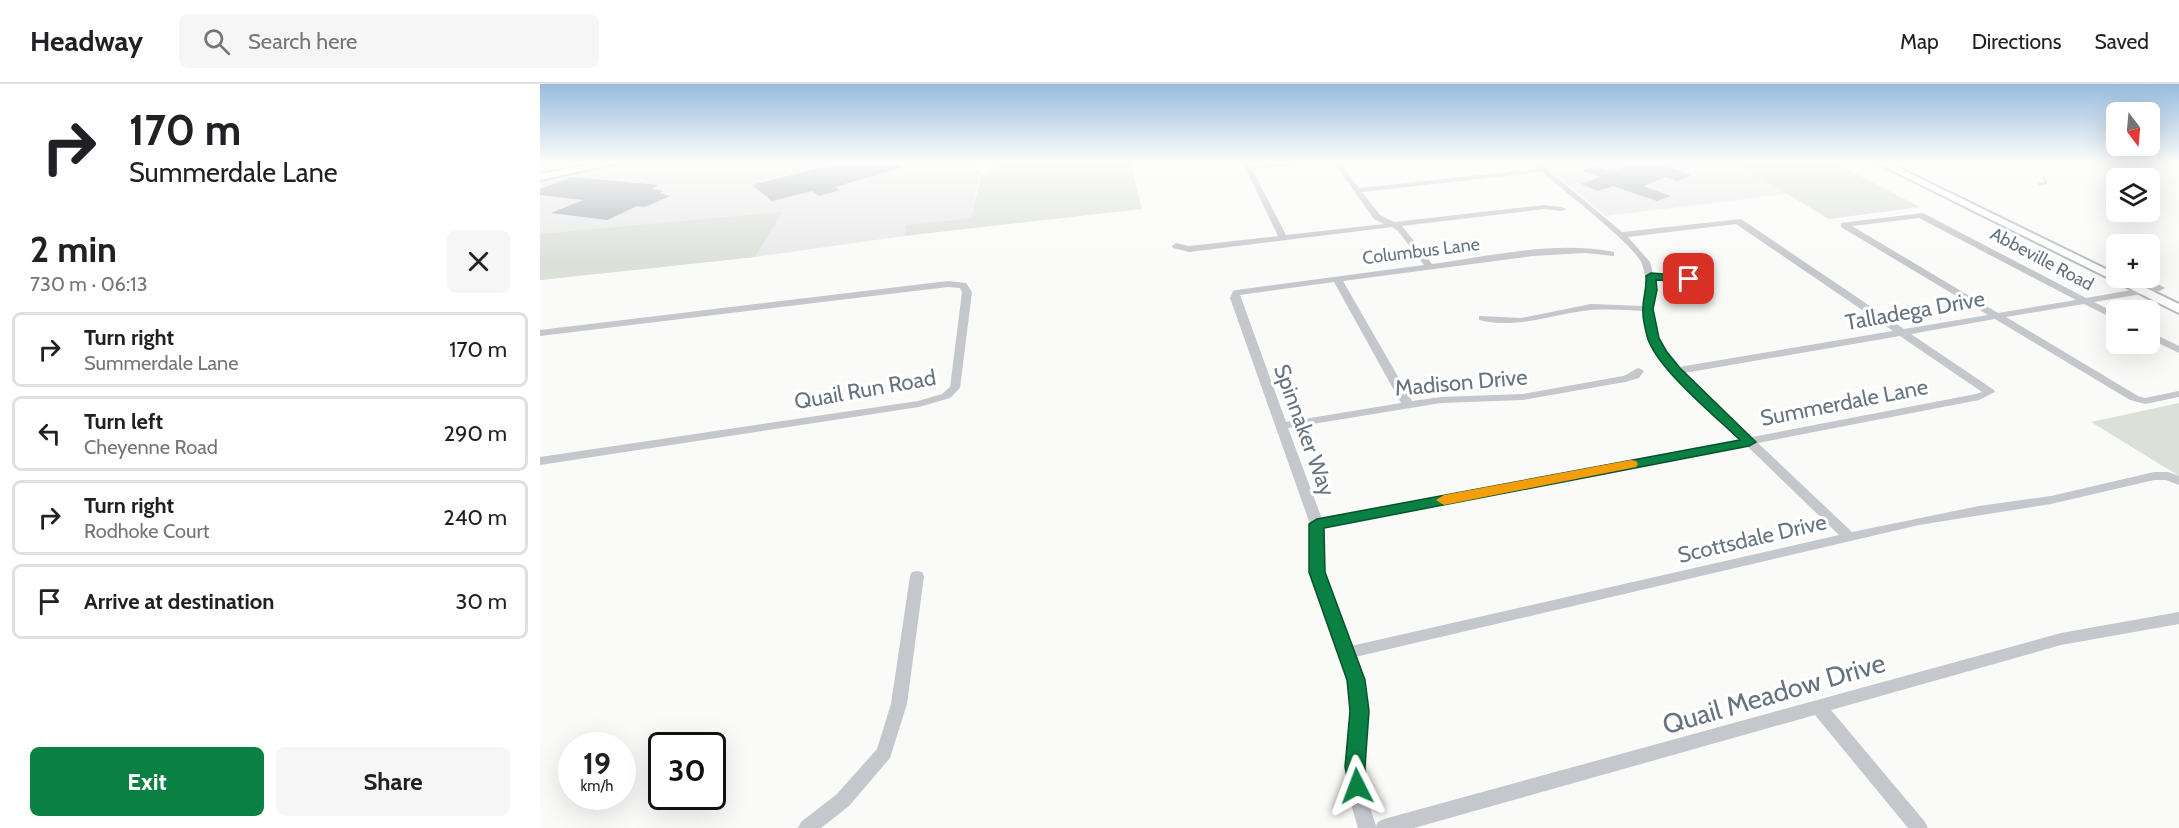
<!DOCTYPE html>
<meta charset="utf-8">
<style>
:root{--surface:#fff;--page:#f6f6f6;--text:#202124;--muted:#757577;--line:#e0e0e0;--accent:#0b8043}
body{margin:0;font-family:Cabin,sans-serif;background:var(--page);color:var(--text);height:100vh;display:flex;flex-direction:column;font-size:22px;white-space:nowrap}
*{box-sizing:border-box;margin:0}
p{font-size:20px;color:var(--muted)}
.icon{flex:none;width:33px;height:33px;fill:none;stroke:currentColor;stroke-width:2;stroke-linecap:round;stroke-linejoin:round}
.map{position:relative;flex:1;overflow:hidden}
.details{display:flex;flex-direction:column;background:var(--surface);width:540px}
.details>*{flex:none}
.hud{background:#fff;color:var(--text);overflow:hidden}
.needle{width:39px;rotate:164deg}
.buttons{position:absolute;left:1566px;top:18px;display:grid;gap:12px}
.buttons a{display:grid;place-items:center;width:54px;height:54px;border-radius:9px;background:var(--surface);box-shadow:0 6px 24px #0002;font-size:30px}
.speed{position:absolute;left:18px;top:648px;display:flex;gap:12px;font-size:30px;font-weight:700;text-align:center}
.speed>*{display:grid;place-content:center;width:78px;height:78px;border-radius:50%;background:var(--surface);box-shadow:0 6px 24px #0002;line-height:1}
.speed small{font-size:15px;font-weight:400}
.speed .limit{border:3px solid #111;border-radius:9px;background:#fff;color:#111}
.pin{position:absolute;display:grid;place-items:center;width:51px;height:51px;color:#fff;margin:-26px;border-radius:12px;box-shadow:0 3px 9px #0006}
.me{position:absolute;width:66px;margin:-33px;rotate:357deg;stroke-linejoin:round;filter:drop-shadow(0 0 4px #0008)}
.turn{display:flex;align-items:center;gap:21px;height:126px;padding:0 30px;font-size:27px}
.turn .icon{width:78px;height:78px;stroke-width:2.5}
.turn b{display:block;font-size:42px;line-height:51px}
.round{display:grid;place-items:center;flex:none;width:63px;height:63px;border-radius:9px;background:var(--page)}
.head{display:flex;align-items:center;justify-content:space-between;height:102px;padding:0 30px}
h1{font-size:36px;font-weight:700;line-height:45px}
.action{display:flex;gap:12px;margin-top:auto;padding:12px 30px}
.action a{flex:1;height:69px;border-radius:9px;background:var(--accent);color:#fff;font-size:24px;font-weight:700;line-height:69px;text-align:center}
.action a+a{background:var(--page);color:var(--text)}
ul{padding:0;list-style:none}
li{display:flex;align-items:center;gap:18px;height:75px;margin:0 12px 9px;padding:0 18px;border:3px solid var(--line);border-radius:9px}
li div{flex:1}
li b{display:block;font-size:22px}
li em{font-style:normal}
header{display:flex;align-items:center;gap:36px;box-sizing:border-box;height:84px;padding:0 30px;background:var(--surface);border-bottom:2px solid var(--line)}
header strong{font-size:28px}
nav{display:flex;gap:33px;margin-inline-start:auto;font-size:21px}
.search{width:420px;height:54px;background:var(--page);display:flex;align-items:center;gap:15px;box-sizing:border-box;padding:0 21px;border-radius:9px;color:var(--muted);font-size:22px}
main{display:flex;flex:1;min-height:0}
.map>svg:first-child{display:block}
.built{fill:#e8e9e9}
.green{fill:#dbe0d9}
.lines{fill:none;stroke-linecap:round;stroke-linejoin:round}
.stream{stroke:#bec7cc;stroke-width:2}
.building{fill:#abb2b8}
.secondary-casing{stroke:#b6bbc0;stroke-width:4}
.minor{fill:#c4c7cb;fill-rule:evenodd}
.secondary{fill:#fff;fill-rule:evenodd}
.route{fill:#0b8043;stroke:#07532c;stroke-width:1.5}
.slow{fill:#f59e0b}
.labels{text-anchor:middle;stroke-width:6;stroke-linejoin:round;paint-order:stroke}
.far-street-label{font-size:18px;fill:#667481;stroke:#fff}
.street-label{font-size:22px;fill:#667481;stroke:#fff}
.near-street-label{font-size:27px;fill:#667481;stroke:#fff}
</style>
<header>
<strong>Headway</strong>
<div class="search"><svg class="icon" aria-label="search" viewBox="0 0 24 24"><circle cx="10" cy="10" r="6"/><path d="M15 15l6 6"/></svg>Search here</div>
<nav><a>Map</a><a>Directions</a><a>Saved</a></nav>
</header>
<main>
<section class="details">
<div class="hud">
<div class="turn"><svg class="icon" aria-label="right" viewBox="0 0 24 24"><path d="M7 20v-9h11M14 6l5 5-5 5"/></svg><div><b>170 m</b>Summerdale Lane</div></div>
</div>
<div class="head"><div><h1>2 min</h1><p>730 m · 06:13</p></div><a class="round"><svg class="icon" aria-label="close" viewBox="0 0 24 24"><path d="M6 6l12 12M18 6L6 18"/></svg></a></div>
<ul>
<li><svg class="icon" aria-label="right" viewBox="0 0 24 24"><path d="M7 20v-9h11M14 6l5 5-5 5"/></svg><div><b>Turn right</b><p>Summerdale Lane</p></div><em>170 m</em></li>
<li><svg class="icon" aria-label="left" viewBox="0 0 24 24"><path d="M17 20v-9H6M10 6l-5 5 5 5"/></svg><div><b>Turn left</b><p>Cheyenne Road</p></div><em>290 m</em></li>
<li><svg class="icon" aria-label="right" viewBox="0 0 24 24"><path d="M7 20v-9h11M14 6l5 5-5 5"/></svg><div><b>Turn right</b><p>Rodhoke Court</p></div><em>240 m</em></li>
<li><svg class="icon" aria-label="arrive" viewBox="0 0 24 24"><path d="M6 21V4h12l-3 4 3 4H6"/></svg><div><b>Arrive at destination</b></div><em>30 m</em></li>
</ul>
<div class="action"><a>Exit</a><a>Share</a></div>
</section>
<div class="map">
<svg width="1639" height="744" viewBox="0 0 1639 744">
<rect width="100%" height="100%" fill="#fafaf8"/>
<g class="built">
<polygon points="100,77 442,77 431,134 366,141 364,152 215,173 0,196 0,96"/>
<polygon points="999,77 1192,77 1247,110 1066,132"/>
</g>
<g class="green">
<polygon points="454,77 590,77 602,125 364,152 366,141 431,134 441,91 454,84"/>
<polygon points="1192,77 1291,77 1380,123 1289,135"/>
<polygon points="242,128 215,173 0,196 0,150"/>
<polygon points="1639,319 1639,392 1551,338"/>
</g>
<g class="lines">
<polyline class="stream" points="1499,100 1506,99 1504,94"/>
</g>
<g class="building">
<polygon points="307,77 354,77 363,83 295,103 300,106 279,112 272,107 232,117 212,101"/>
<polygon points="1096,77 1145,77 1129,83 1151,91 1137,97 1126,93 1103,102 1131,112 1117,117 1073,102 1058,107 1041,100 1060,93 1042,87 1056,82 1072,88"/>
<polygon points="32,93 119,101 111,105 124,107 119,109 130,112 105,123 97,122 67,136 11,129 43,116 0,111 0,105"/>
</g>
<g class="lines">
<g class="secondary-casing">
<g id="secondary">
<polygon points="69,77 87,77 0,96 0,90"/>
<polygon points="1333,77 1345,77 1576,190 1576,194 1585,194 1639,220 1639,229"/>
</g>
</g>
<g class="minor">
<path d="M702,77H708L710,81L756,77H779L776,79L712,85L746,151L844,140L834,135L793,77H799L819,104L998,85L990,77H997L1082,148L1201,135L1364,245L1448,231L1301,143V139L1383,129L1546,214L1620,201L1625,204L1620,207L1554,218L1576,229V236L1544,220L1466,233L1598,312L1605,314L1639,307V313L1605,320L1590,316L1455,235L1371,250L1454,306L1455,308L1439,316L1218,359L1312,448L1439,422L1511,412L1614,388H1628L1639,392V401L1626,396H1614L1511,420L1379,441L815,573L824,596L828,627L824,683L829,720L836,742L838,738L844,735L1521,549L1639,528V540L1521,561L1291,626L1385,738L1388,744H1368L1275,631L874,744H818L811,720L806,683L812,627L808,596L770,488V440L690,214L693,207L696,206L884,181L858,147L852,143L649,168L633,164L632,162L636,159L649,162L738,152ZM1002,88C1021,105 1095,161 1102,180C1107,194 1107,208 1104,222L1051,220L981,234L939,232V236C976,245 1007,232 1043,227C1063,224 1084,226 1103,227L1108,254L1132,289L1200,355L782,435L748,344L901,319L983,316L1085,298L1099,294L1104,287L1099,284C1093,285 1090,290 1083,292L983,310L901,313L872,317L803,197L993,172L1045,169L1074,172V168C1016,156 951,172 892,180L862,142L1004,125L1022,127L1026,125L1022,123L1004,121L854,138L840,131L822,108ZM1379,134L1536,216L1458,229L1312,142ZM1196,140L1353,247L1139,283C1126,266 1114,251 1113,228C1113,216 1117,207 1114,195L1169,199L1174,196L1169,193L1113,189L1110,178L1088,153ZM794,198L861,319L746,338L700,211ZM1360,252L1442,308L1436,310L1212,353L1144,289ZM1206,361L1299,451L811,562L784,488V443Z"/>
<polygon points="408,197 426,199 432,208 420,304 410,314 379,323 0,381 0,373 378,317 402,310 410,303 422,208 420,204 408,203 0,252 0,246"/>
<polygon points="1610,248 1639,262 1639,269 1610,255"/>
<polygon points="377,487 382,488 384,492 367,620 350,674 309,722 281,744 258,744 261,738 297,710 337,665 351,620 370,492 372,488"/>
</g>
<use href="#secondary" class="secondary"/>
</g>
<linearGradient id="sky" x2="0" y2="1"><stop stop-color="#97bcdd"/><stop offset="0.43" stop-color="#fdfdfc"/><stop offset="1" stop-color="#fdfdfc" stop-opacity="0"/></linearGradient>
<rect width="1639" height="181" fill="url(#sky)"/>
<path class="route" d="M1111,189L1149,192L1155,195L1149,198L1116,196L1117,206L1113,225L1119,254L1127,268L1140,284L1216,358L1209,362L784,444L785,488L825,596L829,627L825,683L827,702L824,708L817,711L810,708L805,683L810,627L807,596L769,488V440L777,435L1200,356C1175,332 1115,283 1107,252C1105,244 1102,233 1103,224C1103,213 1107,204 1106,192Z"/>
<polygon class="slow" points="1091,376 1096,377 1098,380 1096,383 904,421 896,416 904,411"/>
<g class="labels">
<g class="far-street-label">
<text transform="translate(881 167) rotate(-7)" y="6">Columbus Lane</text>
<text transform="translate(1502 175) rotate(28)" y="6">Abbeville Road</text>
</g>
<g class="street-label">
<text transform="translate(1375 226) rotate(-10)" y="8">Talladega Drive</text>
<text transform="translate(921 298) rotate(-5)" y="8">Madison Drive</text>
<text transform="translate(325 305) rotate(-10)" y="8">Quail Run Road</text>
<text transform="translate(1304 318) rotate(-11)" y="8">Summerdale Lane</text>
<text transform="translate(765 346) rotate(70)" y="8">Spinnaker Way</text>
<text transform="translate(1212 454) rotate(-13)" y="8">Scottsdale Drive</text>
</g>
<g class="near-street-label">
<text transform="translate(1234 610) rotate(-16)" y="9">Quail Meadow Drive</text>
</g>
</g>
</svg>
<div class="buttons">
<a><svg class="needle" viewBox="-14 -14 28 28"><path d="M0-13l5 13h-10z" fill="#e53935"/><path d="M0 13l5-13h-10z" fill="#757577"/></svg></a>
<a><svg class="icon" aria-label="layers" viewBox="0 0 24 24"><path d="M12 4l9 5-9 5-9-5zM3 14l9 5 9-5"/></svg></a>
<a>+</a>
<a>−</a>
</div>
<div class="speed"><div>19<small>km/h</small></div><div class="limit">30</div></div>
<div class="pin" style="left:1149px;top:195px;background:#d93025"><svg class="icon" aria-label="arrive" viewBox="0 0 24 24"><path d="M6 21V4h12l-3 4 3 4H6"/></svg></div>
<svg class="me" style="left:817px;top:702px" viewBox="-20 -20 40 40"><path d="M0-17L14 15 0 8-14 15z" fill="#0b8043" stroke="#fff" stroke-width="4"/></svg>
</div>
</main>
